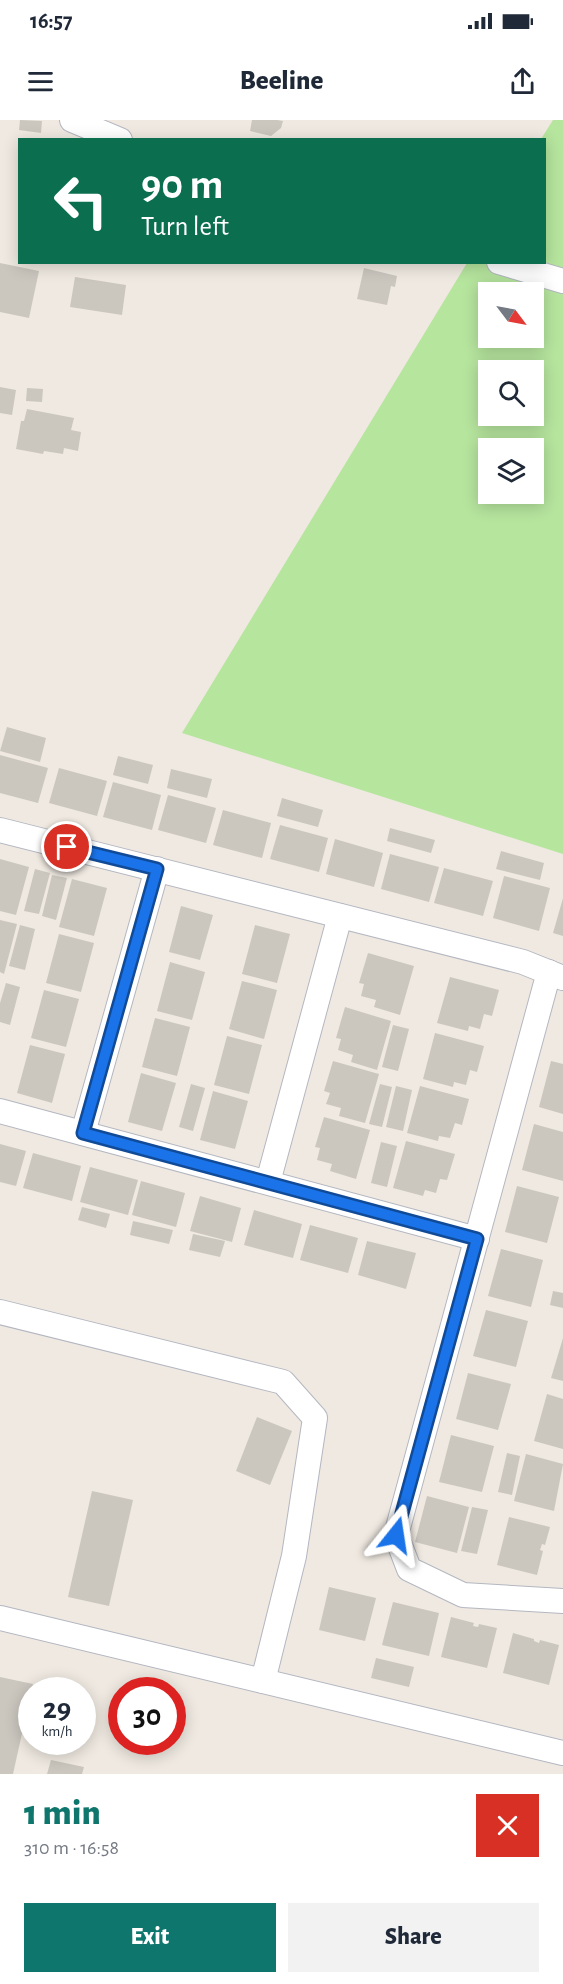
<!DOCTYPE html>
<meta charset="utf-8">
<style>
:root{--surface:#fff;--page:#f2f2f3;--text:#1f2937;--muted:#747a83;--accent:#0f766e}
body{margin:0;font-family:"Alegreya Sans",sans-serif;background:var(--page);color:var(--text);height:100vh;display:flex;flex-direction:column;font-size:22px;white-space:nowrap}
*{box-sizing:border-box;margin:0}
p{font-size:20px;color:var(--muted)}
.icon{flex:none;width:33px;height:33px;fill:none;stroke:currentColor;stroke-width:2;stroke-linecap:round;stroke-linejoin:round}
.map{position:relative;height:1654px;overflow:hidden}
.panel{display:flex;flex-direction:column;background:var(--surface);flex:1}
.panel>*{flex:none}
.hud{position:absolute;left:18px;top:18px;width:528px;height:126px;border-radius:0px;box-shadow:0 3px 15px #0003;background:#0b6e4f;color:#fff;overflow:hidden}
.needle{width:39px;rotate:122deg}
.buttons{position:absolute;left:478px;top:162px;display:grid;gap:12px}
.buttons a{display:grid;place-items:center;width:66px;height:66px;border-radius:0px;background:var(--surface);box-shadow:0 3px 15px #0003;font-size:30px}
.speed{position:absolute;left:18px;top:1557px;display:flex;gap:12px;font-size:30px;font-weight:700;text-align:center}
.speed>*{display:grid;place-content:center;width:78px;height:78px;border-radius:50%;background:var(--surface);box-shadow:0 3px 15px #0003;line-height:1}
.speed small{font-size:15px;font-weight:400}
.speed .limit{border:9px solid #d22;background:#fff;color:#111}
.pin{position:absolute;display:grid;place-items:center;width:51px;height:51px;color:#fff;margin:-26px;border:3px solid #fff;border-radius:50%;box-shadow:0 2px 6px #0007}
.me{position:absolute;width:66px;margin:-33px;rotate:15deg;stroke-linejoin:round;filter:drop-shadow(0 0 4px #0008)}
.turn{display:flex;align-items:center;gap:21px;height:126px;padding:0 24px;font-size:27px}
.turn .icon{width:78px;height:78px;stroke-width:2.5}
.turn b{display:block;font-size:42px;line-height:51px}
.round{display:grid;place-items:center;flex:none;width:63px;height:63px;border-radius:0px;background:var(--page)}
.summary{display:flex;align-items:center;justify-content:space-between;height:102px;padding:0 24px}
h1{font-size:36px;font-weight:800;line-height:45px;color:var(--accent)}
.primary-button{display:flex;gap:12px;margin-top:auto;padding:12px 24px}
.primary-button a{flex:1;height:69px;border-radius:0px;background:var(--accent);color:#fff;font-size:24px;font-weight:800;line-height:69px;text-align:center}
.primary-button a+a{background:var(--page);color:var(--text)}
.status{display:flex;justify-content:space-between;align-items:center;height:42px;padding:0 30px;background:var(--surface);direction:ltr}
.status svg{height:16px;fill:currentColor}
header{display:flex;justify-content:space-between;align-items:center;height:78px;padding:0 24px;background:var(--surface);font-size:27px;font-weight:800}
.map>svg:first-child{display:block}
.green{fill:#b6e59e;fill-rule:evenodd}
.building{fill:#cbc7bf}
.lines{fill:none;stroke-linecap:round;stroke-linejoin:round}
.minor-casing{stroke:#b4b7c1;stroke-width:26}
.minor{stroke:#fff;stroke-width:24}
.route-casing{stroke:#114b97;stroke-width:15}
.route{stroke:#1a73e8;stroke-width:10}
</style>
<div class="status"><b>16:57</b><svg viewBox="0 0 49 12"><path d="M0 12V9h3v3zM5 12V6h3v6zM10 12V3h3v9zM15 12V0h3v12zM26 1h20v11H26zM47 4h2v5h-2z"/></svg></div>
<header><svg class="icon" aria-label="menu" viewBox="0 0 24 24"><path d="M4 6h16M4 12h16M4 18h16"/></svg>Beeline<svg class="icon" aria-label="share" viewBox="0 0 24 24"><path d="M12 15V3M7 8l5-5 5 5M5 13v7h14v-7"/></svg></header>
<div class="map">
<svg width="563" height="1654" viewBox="0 0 563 1654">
<rect width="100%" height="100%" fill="#efe9e1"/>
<path class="green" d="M553,0H563V734L182,613L467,143L544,142V20L541,19ZM489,172H534V218H489ZM489,250H534V296H489ZM489,328H534V374H489Z"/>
<g class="building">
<polygon points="20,0 42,1 41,13 19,10"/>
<polygon points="252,0 277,0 283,1 281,8 271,16 250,11"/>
<polygon points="0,143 39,151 29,198 0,192"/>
<polygon points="364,148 397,156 395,167 391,166 387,185 357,179"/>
<polygon points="75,157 126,165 122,195 70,187"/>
<polygon points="0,267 16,270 12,295 0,293"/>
<polygon points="27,268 43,269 42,282 26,281"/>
<polygon points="27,289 74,298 71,310 81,312 78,331 64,328 63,334 44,331 43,334 16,329 21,301 24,301"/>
<polygon points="7,607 46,618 40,642 0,631"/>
<polygon points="0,635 48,648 38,683 0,673"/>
<polygon points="118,636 153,645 148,664 113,655"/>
<polygon points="59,648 107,661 97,696 49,683"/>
<polygon points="171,649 212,659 207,678 167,668"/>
<polygon points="113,662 161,675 152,710 103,697"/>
<polygon points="168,675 216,688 206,723 158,710"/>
<polygon points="282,678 323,690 318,707 277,696"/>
<polygon points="223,690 271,703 262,738 213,725"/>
<polygon points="280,705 328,718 319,752 270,739"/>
<polygon points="390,708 435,720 431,733 387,721"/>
<polygon points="335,719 383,733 374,767 326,754"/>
<polygon points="501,731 544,743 540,760 496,749"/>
<polygon points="390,734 439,747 429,782 381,769"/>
<polygon points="0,739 29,747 16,795 0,791"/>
<polygon points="444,748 493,761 483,796 434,783"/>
<polygon points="35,749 50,753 39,794 24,791"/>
<polygon points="52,755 67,758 56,800 42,796"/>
<polygon points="504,756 550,768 539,811 493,798"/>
<polygon points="72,759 107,768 94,816 59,807"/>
<polygon points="563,778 563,816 553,813"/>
<polygon points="181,786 213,795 200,840 169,832"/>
<polygon points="0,800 17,804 4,854 0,852"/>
<polygon points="20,805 35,809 25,850 9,846"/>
<polygon points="255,805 290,814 277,863 242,854"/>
<polygon points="59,814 94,823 81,872 46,863"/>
<polygon points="368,833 414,846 400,895 374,887 376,880 361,876 364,864 359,863"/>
<polygon points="170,842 205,852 192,900 157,891"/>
<polygon points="450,857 499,870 492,896 484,894 480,909 469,906 468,911 437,903"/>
<polygon points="242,861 277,870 264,919 229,909"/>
<polygon points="6,863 20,867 10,905 0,902 0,883"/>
<polygon points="44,870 79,879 66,927 31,918"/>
<polygon points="345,887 391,901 377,950 351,942 353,935 338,930 341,919 336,918"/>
<polygon points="155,898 190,907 177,956 142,947"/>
<polygon points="393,905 409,909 398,951 382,947"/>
<polygon points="435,913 484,926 477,952 470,950 466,965 454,962 453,967 423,959"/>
<polygon points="227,916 262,925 249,974 214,965"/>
<polygon points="30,925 65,934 52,983 17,973"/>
<polygon points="333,941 379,954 365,1003 339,996 341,988 326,984 330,973 324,971"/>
<polygon points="551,941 563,944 563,994 539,987"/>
<polygon points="141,953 176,963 162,1011 128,1002"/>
<polygon points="191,964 205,968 193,1011 179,1007"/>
<polygon points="380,964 392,967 382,1007 369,1004"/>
<polygon points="396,966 412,970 403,1011 386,1007"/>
<polygon points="420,966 469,979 462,1005 455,1003 450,1018 439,1016 438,1021 407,1013"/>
<polygon points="213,971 248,981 235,1029 200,1020"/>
<polygon points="324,997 370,1010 356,1059 330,1051 332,1044 317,1040 320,1028 315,1027"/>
<polygon points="534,1004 563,1012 563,1061 522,1050"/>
<polygon points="406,1021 455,1034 447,1060 440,1059 436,1073 425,1070 423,1076 393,1068"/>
<polygon points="381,1022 397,1026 387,1067 371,1063"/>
<polygon points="0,1024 26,1031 16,1066 0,1062"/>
<polygon points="33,1033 81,1046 72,1081 23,1068"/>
<polygon points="90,1047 138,1060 128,1095 80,1082"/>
<polygon points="141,1061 185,1073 176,1107 132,1095"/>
<polygon points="517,1066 559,1077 547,1123 505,1112"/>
<polygon points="200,1076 241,1088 232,1122 190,1111"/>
<polygon points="82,1087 110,1094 106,1108 78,1100"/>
<polygon points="254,1090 302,1104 293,1138 244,1125"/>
<polygon points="133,1101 173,1110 169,1124 130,1115"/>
<polygon points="310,1105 358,1118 348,1153 300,1140"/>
<polygon points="193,1114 225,1121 220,1137 189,1130"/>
<polygon points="367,1121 416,1133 406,1169 358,1155"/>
<polygon points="501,1129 543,1140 531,1187 488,1176"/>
<polygon points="553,1171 563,1173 563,1188 550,1185"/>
<polygon points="486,1190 528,1201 516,1247 473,1236"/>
<polygon points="563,1218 563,1261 551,1258"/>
<polygon points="468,1253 511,1264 498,1310 456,1299"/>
<polygon points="547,1274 563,1279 563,1329 534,1321"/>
<polygon points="257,1297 292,1311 270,1365 236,1351"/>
<polygon points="451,1315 494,1326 482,1372 439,1362"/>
<polygon points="507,1333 520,1336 512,1375 498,1372"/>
<polygon points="526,1334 563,1344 554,1391 514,1381"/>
<polygon points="92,1371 133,1380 109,1486 68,1477"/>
<polygon points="427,1376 469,1387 457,1433 415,1422"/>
<polygon points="472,1387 488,1390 477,1434 461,1431"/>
<polygon points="509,1397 550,1407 545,1425 542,1424 540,1430 543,1431 537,1455 497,1445"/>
<polygon points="329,1467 376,1478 365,1521 319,1510"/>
<polygon points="393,1482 439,1493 429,1536 382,1525"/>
<polygon points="451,1497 474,1503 473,1506 478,1507 479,1504 497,1508 487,1548 441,1537"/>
<polygon points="513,1513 534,1519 534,1521 539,1523 540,1520 559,1525 549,1565 503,1553"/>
<polygon points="376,1538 414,1547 409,1567 371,1558"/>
<polygon points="0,1557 33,1564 13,1654 0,1654"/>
<polygon points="51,1640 84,1647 82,1654 47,1654"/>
</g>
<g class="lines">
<g class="minor-casing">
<g id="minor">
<polyline points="72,0 120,20"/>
<polyline points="499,142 563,161"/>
<polyline points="0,710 523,842 563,858"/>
<polyline points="549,852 396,1415 409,1449 463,1475 563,1481"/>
<polyline points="0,991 477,1119"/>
<polyline points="83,1013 157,749"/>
<polyline points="268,1062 340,796"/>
<polyline points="0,1192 283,1262 315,1298 294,1436 263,1561"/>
<polyline points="0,1498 563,1633"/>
</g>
</g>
<use href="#minor" class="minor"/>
</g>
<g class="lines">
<g class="route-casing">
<polyline id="route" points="67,727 157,749 83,1013 477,1119 396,1415"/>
</g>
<use href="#route" class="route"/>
</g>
</svg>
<div class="buttons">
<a><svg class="needle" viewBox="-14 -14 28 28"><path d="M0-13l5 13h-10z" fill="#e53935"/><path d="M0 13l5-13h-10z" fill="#747a83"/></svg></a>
<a><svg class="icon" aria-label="search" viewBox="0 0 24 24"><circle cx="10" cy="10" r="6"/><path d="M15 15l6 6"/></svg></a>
<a><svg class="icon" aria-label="layers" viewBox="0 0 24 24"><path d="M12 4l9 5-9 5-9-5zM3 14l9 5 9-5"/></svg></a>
</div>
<div class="speed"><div>29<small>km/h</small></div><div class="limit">30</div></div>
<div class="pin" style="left:67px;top:727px;background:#d93025"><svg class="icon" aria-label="arrive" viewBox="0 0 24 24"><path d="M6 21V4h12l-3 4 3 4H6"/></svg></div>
<svg class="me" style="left:396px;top:1415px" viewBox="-20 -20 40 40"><path d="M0-17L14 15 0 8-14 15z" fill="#1a73e8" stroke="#fff" stroke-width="4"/></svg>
<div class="hud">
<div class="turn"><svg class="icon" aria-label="left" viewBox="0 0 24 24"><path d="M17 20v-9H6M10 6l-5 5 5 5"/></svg><div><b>90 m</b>Turn left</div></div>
</div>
</div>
<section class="panel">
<div class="summary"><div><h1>1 min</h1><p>310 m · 16:58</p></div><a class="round" style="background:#d93025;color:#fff"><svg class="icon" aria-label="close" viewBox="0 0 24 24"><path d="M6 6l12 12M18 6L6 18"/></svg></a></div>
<div class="primary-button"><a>Exit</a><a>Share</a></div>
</section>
